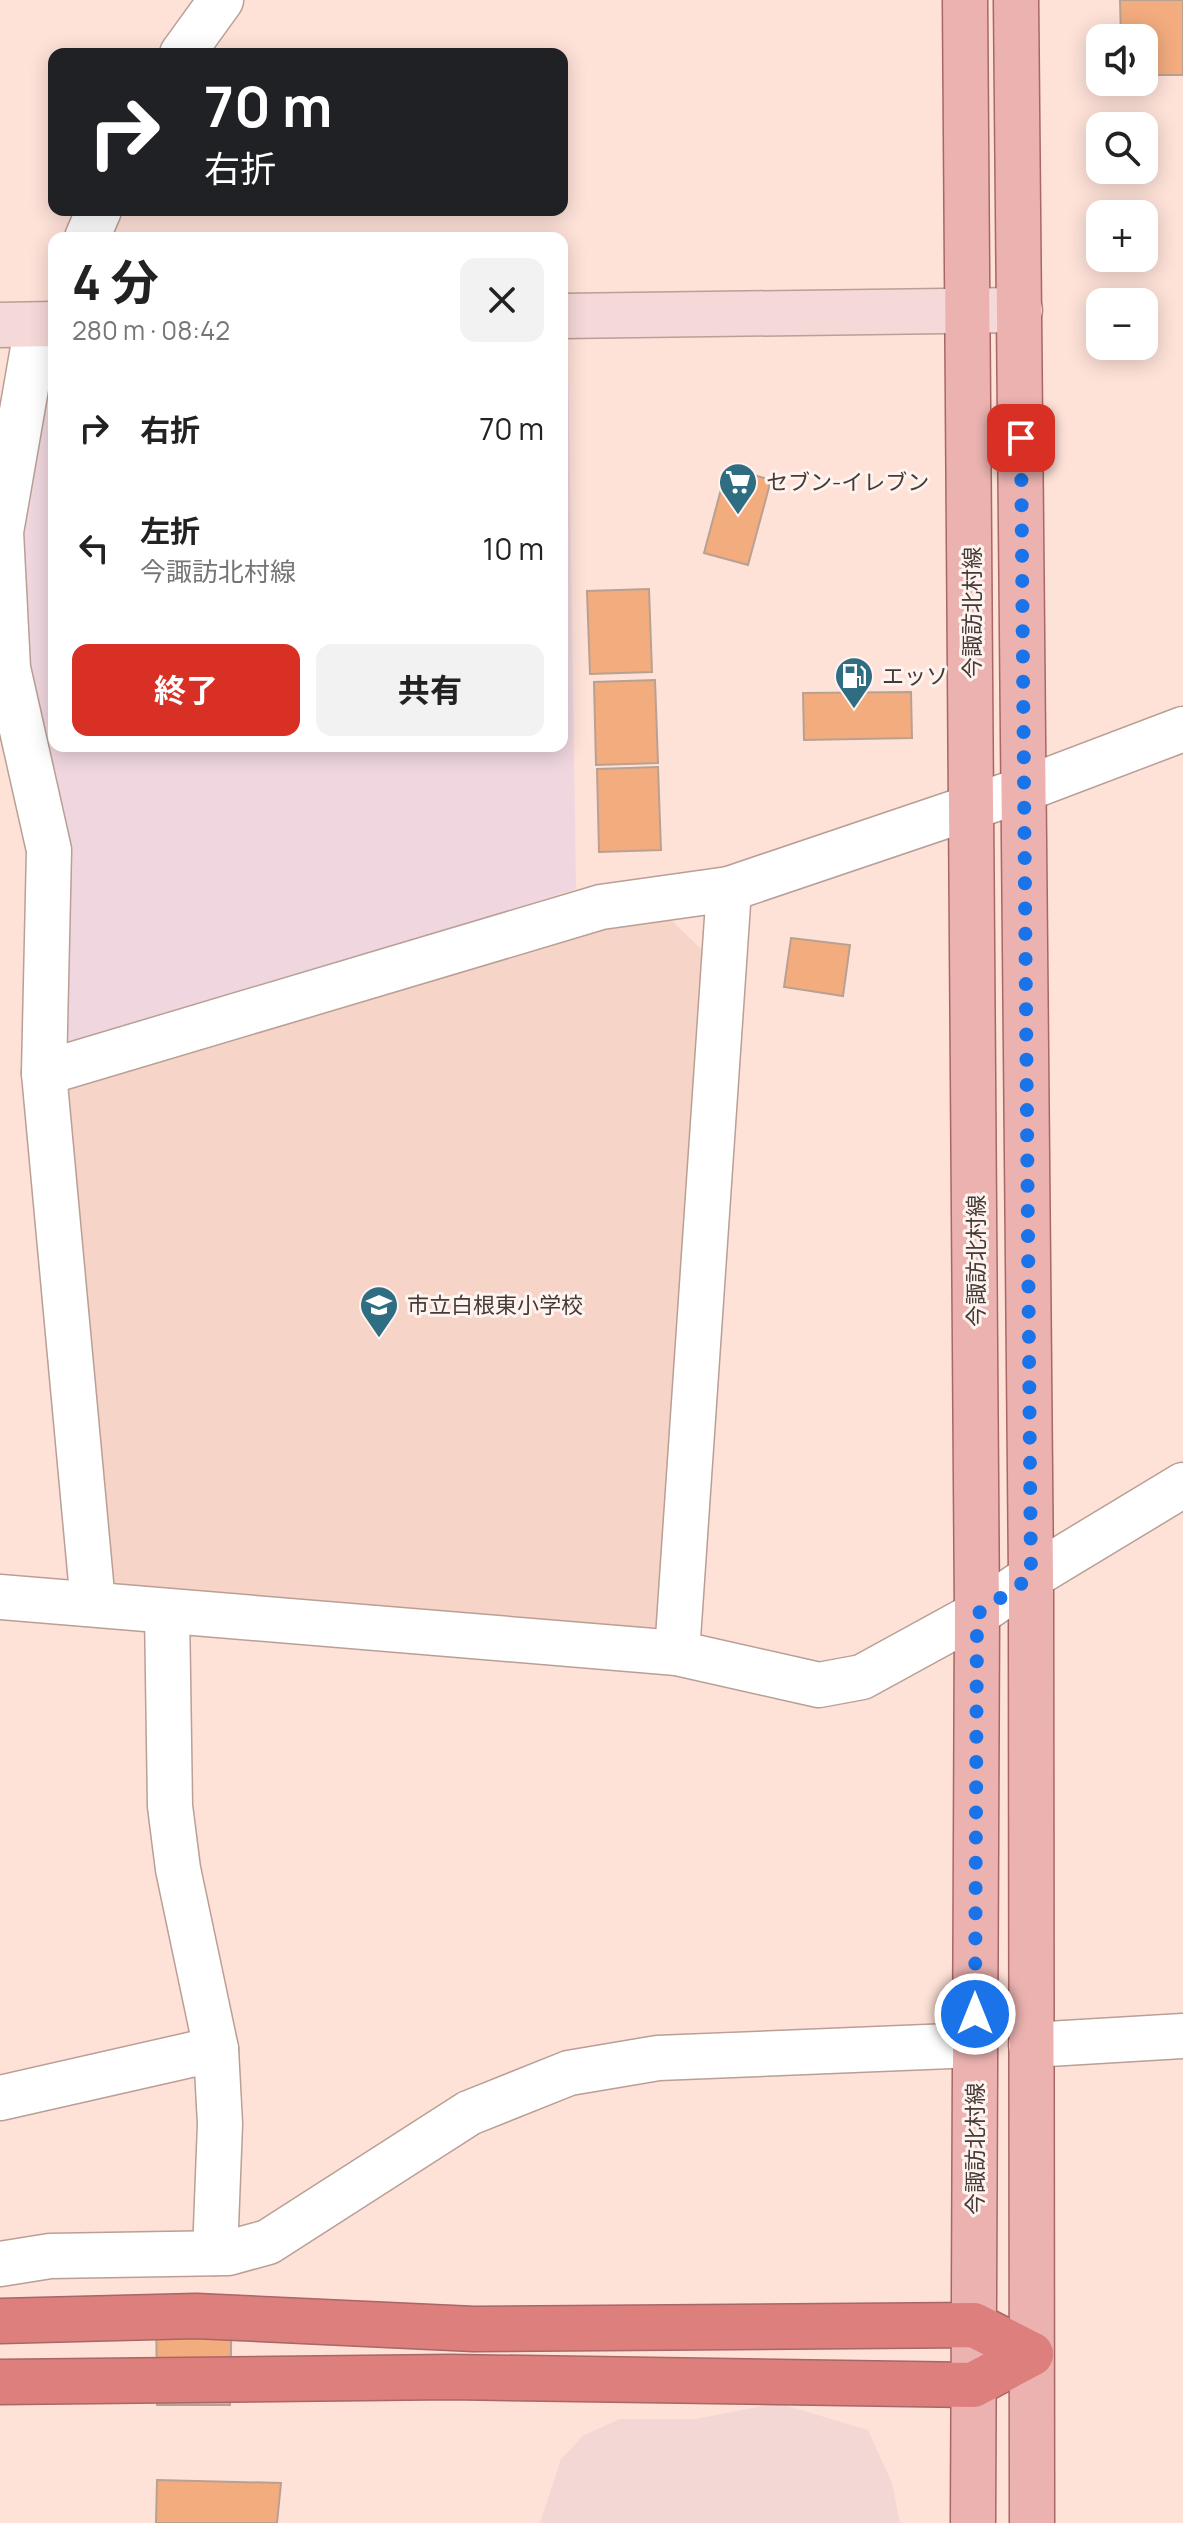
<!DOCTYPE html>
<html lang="ja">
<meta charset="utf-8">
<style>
:root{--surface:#fff;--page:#f2f2f2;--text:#222;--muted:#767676;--accent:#d93025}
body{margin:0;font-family:Manrope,"Noto Sans JP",sans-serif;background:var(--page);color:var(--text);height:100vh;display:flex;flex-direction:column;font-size:30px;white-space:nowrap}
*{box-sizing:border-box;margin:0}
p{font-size:26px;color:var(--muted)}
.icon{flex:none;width:44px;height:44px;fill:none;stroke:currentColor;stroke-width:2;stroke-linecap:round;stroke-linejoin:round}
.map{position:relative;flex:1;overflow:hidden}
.drawer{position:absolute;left:48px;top:232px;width:520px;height:520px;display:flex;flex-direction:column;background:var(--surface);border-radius:16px;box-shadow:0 4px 20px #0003}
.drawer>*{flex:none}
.top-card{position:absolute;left:48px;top:48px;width:520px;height:168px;border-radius:16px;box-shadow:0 4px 20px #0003;background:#202124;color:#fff;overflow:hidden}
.tools{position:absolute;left:1086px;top:24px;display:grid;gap:16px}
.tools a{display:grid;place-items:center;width:72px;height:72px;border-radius:16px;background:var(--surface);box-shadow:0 4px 20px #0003;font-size:40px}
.pin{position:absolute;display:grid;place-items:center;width:68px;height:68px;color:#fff;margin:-34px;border-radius:16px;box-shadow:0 4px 12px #0006}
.me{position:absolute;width:88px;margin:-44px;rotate:0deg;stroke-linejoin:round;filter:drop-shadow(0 0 6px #0008)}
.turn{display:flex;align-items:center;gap:28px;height:168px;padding:0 24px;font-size:36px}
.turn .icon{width:104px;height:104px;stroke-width:2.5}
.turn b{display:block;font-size:56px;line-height:68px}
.round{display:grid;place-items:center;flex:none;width:84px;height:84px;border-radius:16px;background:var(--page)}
.summary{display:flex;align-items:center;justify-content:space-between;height:136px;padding:0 24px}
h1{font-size:48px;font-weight:700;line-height:60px}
.cta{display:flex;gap:16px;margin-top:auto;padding:16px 24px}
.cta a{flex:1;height:92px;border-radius:16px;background:var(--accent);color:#fff;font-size:32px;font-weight:700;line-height:92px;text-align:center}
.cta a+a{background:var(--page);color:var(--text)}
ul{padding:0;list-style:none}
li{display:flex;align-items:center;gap:24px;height:120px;padding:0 24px}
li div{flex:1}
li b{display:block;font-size:30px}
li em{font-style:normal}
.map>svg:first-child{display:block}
.commercial{fill:#f2d7d5}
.built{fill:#f6d4c7}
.medical{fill:#f0d7df}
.building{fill:#f3ac7e;stroke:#b8a193;stroke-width:2}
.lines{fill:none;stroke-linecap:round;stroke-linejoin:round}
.street-casing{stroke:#b99f95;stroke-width:47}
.secondary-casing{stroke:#b99f95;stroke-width:47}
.primary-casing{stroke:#a86764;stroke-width:47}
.highway-casing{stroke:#a86764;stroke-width:47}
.street{stroke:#fff;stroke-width:44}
.secondary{stroke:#f5d9d8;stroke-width:44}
.primary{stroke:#ebb2b0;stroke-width:44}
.highway{stroke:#dd7f7c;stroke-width:44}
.route{stroke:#1a73e8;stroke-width:14;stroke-dasharray:0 25.2}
.labels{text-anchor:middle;stroke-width:6;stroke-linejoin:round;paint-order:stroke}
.poi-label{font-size:22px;fill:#453a36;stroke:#fef3ef;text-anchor:start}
.street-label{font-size:22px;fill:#453a36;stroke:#fef3ef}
</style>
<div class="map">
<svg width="1183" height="2523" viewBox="0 0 1183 2523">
<rect width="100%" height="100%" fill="#fee2d8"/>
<polygon class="commercial" points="777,2403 868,2430 892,2483 900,2523 540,2523 561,2459 584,2435 620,2419 696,2419"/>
<polygon class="built" points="662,911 707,955 677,1653 93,1604 44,1073"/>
<polygon class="medical" points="562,352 568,352 576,889 60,1051 53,841 19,566 27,409 54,355 54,746 562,746"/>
<g class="building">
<polygon points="1120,0 1183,0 1183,75 1144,75 1144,38 1121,38"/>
<polygon points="727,467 771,480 748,565 704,553"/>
<polygon points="649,589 652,672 590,674 587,591"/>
<polygon points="655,680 658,763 596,765 594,682"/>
<polygon points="911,692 912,738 804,740 803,693"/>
<polygon points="658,767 661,850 599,852 597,769"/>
<polygon points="791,938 850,945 843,996 784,987"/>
<polygon points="232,2296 230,2405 157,2405 156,2298"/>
<polygon points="157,2480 281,2483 277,2523 156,2523"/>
</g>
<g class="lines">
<g class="street-casing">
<g id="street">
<polyline points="182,54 221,0"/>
<polyline points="87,238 99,210"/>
<polyline points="37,325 1,532 8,668 49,850 44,1073 93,1604"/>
<polyline points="44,1073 601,907 729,889 1025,789 1183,729"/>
<polyline points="0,1597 677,1653 819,1685 862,1677 977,1614 1031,1577 1183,1485"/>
<polyline points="167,1611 170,1806 178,1869 216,2049 220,2124 215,2253"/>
<polyline points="677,1653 729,889"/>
<polyline points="1031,2045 1183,2036"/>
<polyline points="0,2098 216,2049"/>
<polyline points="0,2264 50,2256 228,2253 268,2242 469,2113 569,2073 658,2058 975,2045"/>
</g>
</g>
<g class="secondary-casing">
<g id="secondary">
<polyline points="562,316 1020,310"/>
<polyline points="0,325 54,324"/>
</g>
</g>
<g class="primary-casing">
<g id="primary">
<polyline points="965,0 977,1614 973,2523"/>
<polyline points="1016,0 1031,1577 1032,2523"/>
</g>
</g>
<g class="highway-casing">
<g id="highway">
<polyline points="0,2321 196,2316 474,2329 974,2325 1031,2354"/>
<polyline points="0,2382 451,2377 973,2385 1031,2354"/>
</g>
</g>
<use href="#street" class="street"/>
<use href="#secondary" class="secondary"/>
<use href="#primary" class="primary"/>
<use href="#highway" class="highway"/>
</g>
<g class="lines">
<polyline class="route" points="975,2014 977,1614 1031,1577 1021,438"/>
</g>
<defs>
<g id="supermarket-pin" transform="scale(2)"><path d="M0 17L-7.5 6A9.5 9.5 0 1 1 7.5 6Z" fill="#2e6d82" stroke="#fef3ef"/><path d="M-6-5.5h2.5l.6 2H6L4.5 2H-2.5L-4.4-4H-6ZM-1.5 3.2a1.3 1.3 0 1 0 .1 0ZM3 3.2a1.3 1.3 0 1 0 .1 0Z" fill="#fff"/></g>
<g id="fuel-pin" transform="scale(2)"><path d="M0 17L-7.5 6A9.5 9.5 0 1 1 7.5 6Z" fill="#2e6d82" stroke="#fef3ef"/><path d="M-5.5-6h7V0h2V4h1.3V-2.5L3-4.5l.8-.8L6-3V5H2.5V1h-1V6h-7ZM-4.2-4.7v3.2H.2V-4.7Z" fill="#fff"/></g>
<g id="school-pin" transform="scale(2)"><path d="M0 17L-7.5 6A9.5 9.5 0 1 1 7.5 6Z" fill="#2e6d82" stroke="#fef3ef"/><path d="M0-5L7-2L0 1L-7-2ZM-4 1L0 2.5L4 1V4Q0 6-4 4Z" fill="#fff"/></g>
</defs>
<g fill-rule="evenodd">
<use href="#supermarket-pin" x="738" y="482"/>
<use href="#fuel-pin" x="854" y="676"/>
<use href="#school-pin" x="379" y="1305"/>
</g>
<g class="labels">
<g class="poi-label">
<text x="766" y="490">セブン-イレブン</text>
<text x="882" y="684">エッソ</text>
<text x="407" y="1313">市立白根東小学校</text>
</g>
<g class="street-label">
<text transform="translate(972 613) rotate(-90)" y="8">今諏訪北村線</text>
<text transform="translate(976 1261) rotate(-90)" y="8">今諏訪北村線</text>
<text transform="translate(975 2149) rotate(-90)" y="8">今諏訪北村線</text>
</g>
</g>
</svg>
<div class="tools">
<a><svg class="icon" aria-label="sound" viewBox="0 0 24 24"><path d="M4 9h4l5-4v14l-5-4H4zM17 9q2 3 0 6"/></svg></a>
<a><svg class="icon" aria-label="search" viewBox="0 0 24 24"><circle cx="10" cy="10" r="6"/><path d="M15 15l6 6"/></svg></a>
<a>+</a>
<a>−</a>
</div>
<div class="pin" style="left:1021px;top:438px;background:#d93025"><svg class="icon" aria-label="arrive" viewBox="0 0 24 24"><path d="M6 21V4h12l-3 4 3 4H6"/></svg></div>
<svg class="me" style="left:975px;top:2014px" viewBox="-20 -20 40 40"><circle r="17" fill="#1a73e8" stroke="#fff" stroke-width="3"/><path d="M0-11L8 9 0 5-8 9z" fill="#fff"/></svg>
<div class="top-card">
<div class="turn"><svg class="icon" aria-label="right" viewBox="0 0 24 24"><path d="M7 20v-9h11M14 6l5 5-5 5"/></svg><div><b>70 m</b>右折</div></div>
</div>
<section class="drawer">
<div class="summary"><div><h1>4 分</h1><p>280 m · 08:42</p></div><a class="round"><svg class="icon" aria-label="close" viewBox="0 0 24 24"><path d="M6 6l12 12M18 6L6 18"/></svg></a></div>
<ul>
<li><svg class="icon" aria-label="right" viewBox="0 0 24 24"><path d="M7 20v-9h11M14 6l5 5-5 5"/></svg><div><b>右折</b></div><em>70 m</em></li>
<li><svg class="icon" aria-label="left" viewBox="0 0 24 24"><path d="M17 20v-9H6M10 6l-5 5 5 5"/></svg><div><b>左折</b><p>今諏訪北村線</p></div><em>10 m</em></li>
</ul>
<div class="cta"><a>終了</a><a>共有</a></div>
</section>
</div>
